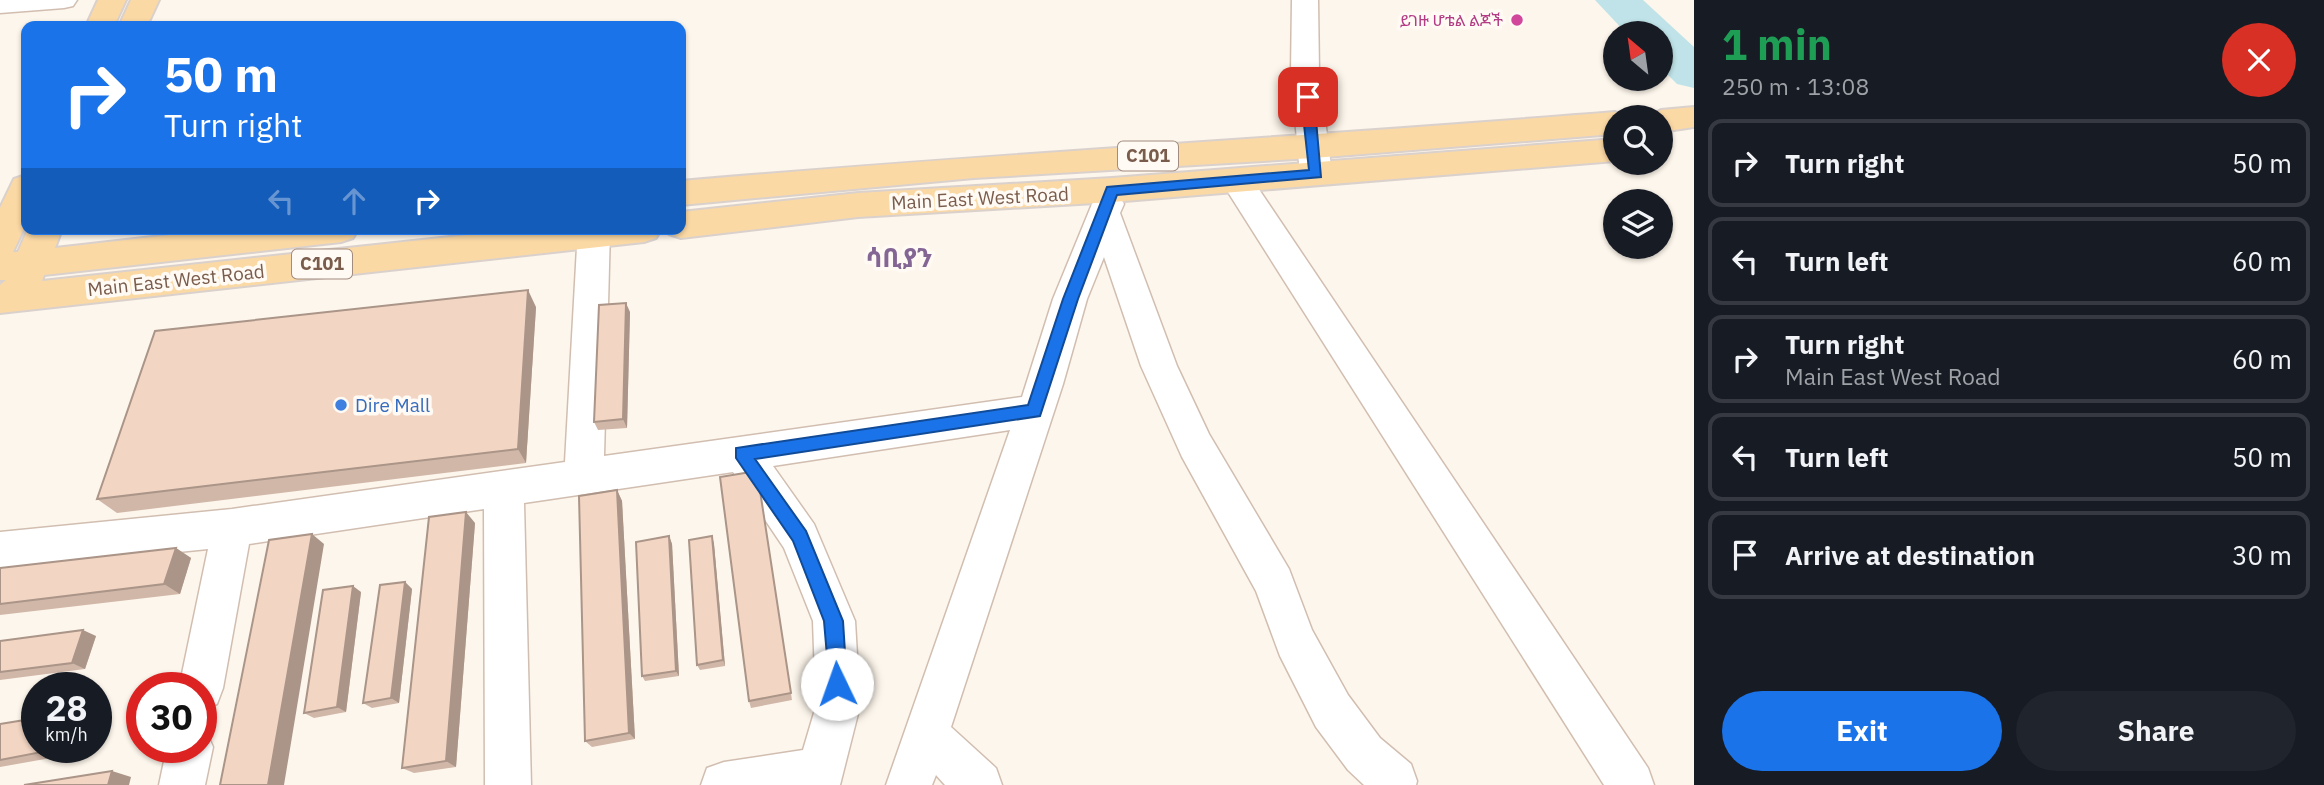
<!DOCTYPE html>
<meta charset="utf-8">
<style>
:root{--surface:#171b24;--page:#20242c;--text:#f1f3f6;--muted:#9ea1a6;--line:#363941;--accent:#1a73e8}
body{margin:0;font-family:"IBM Plex Sans","Noto Sans Ethiopic",sans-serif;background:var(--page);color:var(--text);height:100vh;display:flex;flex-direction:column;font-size:26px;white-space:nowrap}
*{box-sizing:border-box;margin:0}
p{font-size:23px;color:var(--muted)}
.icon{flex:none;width:38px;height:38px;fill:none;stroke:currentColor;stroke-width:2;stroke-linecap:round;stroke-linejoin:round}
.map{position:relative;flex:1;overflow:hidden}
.drawer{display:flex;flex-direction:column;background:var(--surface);width:630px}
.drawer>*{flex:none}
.top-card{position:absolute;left:21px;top:21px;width:665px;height:214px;border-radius:14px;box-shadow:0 2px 5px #0004;background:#1a73e8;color:#fff;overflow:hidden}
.needle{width:46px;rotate:331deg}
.fabs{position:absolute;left:1603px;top:21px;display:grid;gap:14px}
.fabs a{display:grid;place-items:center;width:70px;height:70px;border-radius:50%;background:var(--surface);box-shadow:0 2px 5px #0004;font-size:35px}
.speed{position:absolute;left:21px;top:672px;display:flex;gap:14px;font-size:35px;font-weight:700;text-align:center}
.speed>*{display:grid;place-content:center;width:91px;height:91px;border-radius:50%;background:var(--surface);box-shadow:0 2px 5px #0004;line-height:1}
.speed small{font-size:18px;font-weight:400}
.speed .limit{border:10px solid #d22;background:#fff;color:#111}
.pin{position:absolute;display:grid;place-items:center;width:60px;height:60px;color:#fff;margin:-30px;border-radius:14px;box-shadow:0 4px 10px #0006}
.me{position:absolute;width:77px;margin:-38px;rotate:357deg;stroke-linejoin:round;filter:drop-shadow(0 0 5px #0008)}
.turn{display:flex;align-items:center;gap:24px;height:147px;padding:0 28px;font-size:32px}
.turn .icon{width:91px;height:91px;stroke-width:2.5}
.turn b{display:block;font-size:49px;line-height:60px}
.lanes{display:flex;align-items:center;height:66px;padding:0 28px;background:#0003;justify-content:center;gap:35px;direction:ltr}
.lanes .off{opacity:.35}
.round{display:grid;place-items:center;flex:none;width:74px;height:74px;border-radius:37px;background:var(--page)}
.summary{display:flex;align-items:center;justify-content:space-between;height:119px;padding:0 28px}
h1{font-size:42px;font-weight:700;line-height:52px;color:#1e9e55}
.action{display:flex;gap:14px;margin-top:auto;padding:14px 28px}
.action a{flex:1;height:80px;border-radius:42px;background:var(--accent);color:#fff;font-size:28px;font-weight:700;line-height:80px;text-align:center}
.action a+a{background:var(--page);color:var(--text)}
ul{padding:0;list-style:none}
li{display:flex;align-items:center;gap:21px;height:88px;margin:0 14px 10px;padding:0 14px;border:4px solid var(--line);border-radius:14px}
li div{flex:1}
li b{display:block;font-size:26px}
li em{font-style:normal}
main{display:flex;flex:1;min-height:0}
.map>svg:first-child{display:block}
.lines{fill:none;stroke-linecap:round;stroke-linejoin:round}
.river{fill:#bfe3e8;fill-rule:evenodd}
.minor-casing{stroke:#d1beb0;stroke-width:3}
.major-casing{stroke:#dad1cd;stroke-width:4}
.minor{fill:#fff;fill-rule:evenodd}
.major{fill:#fbd9a5;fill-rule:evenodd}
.wall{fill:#d1b7a8}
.shaded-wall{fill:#aa9588}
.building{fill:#f3d5c3;stroke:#aa9588;stroke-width:2}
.route{fill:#1a73e8;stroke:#114b97;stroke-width:2}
.hotel-dot{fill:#d1479c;stroke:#fffaf3;stroke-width:2.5}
.shop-dot{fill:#3f7fe0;stroke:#fffaf3;stroke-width:2.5}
.labels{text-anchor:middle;stroke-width:7;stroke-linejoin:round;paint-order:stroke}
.far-hotel-label{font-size:16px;fill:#b23c85;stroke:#fffaf3;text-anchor:end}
.shield{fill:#fffaf3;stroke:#a28b7f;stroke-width:2}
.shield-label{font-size:18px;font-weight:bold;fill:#7a5c4d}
.street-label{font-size:19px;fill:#7a5c4d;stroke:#fffaf3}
.shop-label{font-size:19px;fill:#366cbe;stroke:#fffaf3;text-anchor:start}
.district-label{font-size:26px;font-weight:bold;fill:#846695;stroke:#fffaf3}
</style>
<main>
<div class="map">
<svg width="1694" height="785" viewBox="0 0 1694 785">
<rect width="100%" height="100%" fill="#fdf6ec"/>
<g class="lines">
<polygon class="river" points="1595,0 1643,0 1694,47 1694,88 1677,84 1661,68 1661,33 1626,33"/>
<g class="minor-casing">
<g id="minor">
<polygon points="0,0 77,0 73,6 64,8 0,13"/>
<polygon points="1292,0 1318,0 1319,73 1332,174 1327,182 1316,185 1305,182 1300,174 1291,73"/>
<polygon points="1237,170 1248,173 1648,768 1654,785 1604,785 1226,189 1221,181 1226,173"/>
<polygon points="1108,192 1119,196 1124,204 1120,213 1177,366 1209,434 1289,569 1312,630 1348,695 1380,738 1411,764 1417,781 1416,785 1364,785 1348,770 1316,727 1280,656 1256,591 1182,457 1141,366 1104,257 1087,299 1063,384 951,727 996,768 1002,785 945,785 936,775 932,785 886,785 1010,430 773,466 814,524 855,621 860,706 840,785 701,785 707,768 724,762 803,750 816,706 813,621 784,548 733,472 524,503 531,785 485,785 484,509 249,544 223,688 217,704 201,710 201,688 179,688 208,549 0,570 0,532 232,509 565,462 578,229 610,229 604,456 1022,397 1053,299 1092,204 1097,196"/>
<polygon points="201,729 206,731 213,747 205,785 159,785 167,747 201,747"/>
</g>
</g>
<g class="major-casing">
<g id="major">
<polygon points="98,0 126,0 114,26 86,26"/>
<polygon points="131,0 159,0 147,26 119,26"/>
<polygon points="1694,107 1694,127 1661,132 1661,117 1648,117 1661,110"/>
<path d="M1615,112L1627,117H1615V134L1313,158L974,178L681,205V181C992,154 1304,137 1615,112Z"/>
<polygon points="1615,139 1615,161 1112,202 858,217 681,238 669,234 666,229 681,229 681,212 858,193 1112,178"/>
<polygon points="26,175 26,224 13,252 18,252 28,229 62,229 55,248 223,229 358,229 353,238 341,242 44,275 42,281 523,229 661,229 656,238 644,242 0,313 0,285 6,280 0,280 0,208 14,179"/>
</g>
</g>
<use href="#minor" class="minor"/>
<use href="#major" class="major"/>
</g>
<g class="wall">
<polygon points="536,307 526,463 117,513 97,499"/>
<polygon points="630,312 627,428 598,430 594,422"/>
<polygon points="757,471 792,700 751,708 749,701"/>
<polygon points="617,490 622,501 635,739 592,747 585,741"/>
<polygon points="475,523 456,767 414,773 402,768"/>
<polygon points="669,536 672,544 679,676 645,681 642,676"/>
<polygon points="712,536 714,544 725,666 700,670 697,665"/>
<polygon points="176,548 191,558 180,594 0,615 0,568"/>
<polygon points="405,582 412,589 399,703 372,708 363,703"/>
<polygon points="361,592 346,712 314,718 304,713"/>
<polygon points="96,636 85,669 0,680 0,641"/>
<polygon points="0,724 37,747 64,747 62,756 0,767"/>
</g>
<g class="shaded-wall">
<polygon points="528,290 536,307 526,463 518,449"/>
<polygon points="626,303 630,312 627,428 623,419"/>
<polygon points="617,490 622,501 635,739 629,733"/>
<polygon points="466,512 475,523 456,767 446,761"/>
<polygon points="312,534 324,544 284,785 268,785"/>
<polygon points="669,536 672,544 679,676 676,671"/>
<polygon points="712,536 714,544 725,666 723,660"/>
<polygon points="176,548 191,558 180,594 164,584"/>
<polygon points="405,582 412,589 399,703 391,698"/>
<polygon points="353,586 361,592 346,712 337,707"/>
<polygon points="83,630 96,636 85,669 72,663"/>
<polygon points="48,747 64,747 62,756 47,751"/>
<polygon points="112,771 131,777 129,785 108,785"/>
</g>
<g class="building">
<polygon points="528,290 518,449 97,499 155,331"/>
<polygon points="626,303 623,419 594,422 599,305"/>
<polygon points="757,471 791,693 749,701 720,477"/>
<polygon points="617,490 629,733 585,741 579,496"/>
<polygon points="466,512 446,761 402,768 429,517"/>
<polygon points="312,534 268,785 220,785 269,540"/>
<polygon points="669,536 676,671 642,676 636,542"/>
<polygon points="712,536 723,660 697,665 689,540"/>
<polygon points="176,548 164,584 0,604 0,568"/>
<polygon points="405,582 391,698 363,703 380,585"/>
<polygon points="353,586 337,707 304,713 323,590"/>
<polygon points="83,630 72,663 0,672 0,641"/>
<polygon points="37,718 37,747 48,747 47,751 0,760 0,724"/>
<polygon points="112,771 108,785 24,785"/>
</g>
<polygon class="route" points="1308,93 1314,97 1321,177 1117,195 1078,299 1040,416 755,459 806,531 843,621 847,684 844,691 837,694 830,691 824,621 793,541 736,458 736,448 1028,405 1063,299 1107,187 1309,170 1301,97"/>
<circle class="hotel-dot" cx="1517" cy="20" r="7"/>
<circle class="shop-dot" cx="341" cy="405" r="7"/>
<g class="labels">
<g class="far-hotel-label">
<text x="1503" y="26">ይገዙ ሆቴል ልጆች</text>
</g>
<g class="shield">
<rect x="1118" y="141.5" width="60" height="29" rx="5"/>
<rect x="292" y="249.5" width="60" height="29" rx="5"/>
</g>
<g class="shield-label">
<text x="1148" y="162">C101</text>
<text x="322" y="270">C101</text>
</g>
<g class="street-label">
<text transform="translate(980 198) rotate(-3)" y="7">Main East West Road</text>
<text transform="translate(176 280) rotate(-6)" y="7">Main East West Road</text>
</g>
<g class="shop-label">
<text x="355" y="412">Dire Mall</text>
</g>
<g class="district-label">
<text x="899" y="267">ሳቢያን</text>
</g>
</g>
</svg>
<div class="fabs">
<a><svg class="needle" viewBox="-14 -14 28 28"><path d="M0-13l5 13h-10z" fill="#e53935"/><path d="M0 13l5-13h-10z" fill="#9ea1a6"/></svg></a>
<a><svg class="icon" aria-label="search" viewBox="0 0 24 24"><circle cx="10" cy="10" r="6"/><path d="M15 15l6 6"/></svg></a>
<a><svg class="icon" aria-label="layers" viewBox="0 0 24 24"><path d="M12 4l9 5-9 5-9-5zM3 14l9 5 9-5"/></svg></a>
</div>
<div class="speed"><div>28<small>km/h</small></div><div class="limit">30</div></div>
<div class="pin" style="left:1308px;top:97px;background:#d93025"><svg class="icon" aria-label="arrive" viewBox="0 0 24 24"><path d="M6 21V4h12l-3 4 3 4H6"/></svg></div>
<svg class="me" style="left:837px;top:684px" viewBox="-20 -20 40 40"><circle r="19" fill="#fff"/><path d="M0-13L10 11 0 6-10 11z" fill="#1a73e8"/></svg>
<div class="top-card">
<div class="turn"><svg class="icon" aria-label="right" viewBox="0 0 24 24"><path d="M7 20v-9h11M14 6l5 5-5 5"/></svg><div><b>50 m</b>Turn right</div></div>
<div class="lanes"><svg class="icon off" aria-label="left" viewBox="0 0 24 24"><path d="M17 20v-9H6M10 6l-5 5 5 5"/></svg><svg class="icon off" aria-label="ahead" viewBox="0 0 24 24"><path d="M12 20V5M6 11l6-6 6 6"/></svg><svg class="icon" aria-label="right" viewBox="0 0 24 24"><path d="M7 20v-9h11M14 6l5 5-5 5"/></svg></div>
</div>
</div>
<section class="drawer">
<div class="summary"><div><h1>1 min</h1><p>250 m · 13:08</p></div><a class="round" style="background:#d93025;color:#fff"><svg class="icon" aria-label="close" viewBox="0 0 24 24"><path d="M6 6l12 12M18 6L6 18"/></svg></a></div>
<ul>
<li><svg class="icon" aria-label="right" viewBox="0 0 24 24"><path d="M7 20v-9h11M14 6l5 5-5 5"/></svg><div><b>Turn right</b></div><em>50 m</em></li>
<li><svg class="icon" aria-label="left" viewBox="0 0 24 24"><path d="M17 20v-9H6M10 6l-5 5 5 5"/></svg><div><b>Turn left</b></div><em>60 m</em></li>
<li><svg class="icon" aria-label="right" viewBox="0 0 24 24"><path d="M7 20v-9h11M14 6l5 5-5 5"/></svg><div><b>Turn right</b><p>Main East West Road</p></div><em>60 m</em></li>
<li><svg class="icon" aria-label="left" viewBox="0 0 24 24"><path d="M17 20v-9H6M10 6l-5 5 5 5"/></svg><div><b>Turn left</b></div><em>50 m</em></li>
<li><svg class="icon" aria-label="arrive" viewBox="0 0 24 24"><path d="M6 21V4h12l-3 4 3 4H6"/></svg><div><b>Arrive at destination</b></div><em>30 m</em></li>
</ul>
<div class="action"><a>Exit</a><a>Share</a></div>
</section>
</main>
